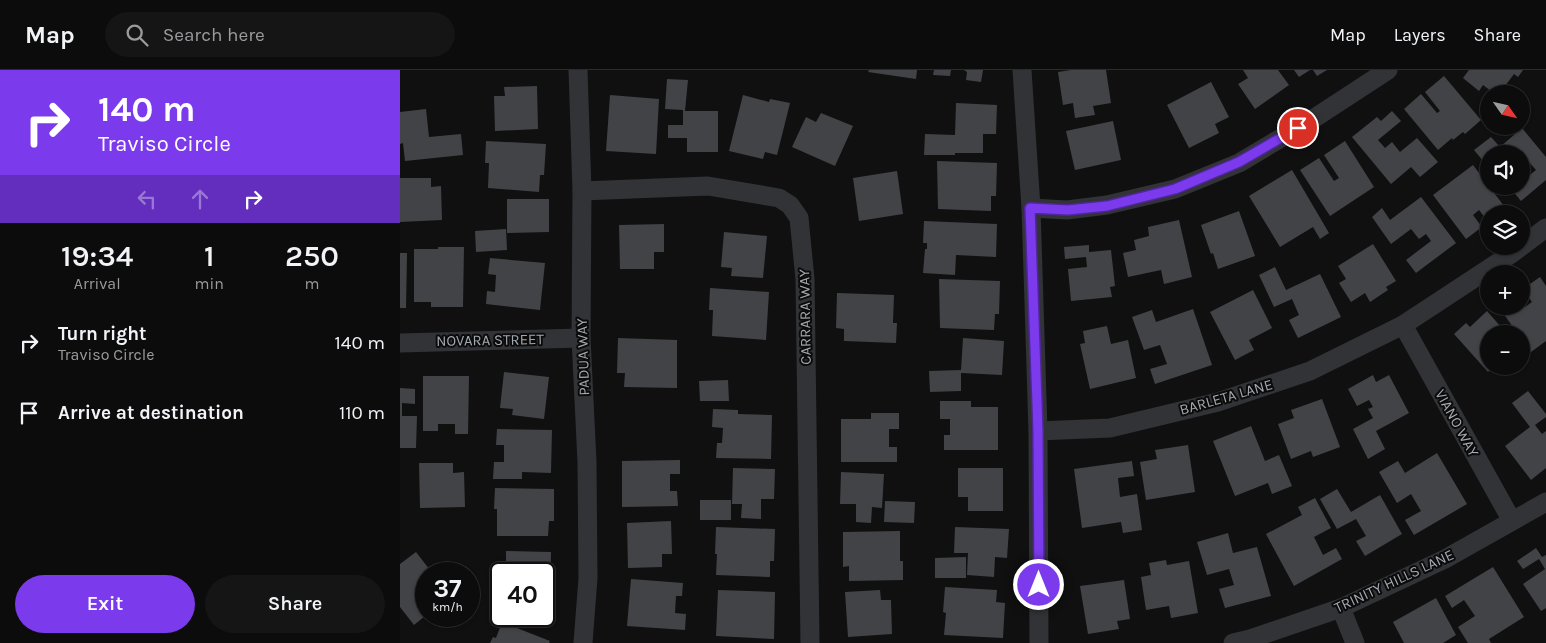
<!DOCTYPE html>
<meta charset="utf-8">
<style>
:root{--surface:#0c0c0d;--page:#151516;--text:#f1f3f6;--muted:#9a9b9d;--line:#2c2c2e;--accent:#7c3aed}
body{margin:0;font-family:Karla,sans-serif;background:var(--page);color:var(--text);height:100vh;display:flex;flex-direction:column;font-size:19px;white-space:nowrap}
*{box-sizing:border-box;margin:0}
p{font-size:16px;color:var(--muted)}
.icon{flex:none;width:28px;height:28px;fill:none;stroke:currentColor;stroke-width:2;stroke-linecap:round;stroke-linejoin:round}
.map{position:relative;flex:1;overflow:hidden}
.drawer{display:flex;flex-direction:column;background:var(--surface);width:400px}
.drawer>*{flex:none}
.banner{background:#7c3aed;color:#fff;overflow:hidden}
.needle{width:32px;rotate:124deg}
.tools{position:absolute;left:1080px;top:15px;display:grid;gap:10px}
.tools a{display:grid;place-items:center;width:50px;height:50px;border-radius:50%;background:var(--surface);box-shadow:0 1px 4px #0004,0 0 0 1px var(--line);font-size:25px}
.speed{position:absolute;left:15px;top:492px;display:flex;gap:10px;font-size:25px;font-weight:700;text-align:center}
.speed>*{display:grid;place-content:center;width:65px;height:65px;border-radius:50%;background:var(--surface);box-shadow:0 1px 4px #0004,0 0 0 1px var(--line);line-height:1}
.speed small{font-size:12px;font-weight:400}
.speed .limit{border:2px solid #111;border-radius:8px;background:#fff;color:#111}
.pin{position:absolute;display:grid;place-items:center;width:42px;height:42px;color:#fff;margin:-21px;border:2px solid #fff;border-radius:50%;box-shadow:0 1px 5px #0007}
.me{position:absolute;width:55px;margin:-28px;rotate:0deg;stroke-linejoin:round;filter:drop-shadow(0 0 4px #0008)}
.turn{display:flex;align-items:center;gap:18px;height:105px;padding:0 15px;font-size:22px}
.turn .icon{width:65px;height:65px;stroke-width:2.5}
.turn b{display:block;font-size:35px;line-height:42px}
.lanes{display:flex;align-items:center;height:48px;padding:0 15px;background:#0003;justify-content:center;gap:25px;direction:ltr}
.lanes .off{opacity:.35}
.eta{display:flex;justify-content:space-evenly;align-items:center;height:85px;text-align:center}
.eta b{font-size:30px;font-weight:600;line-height:35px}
.button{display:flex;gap:10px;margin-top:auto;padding:10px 15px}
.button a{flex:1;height:58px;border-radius:30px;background:var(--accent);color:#fff;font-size:20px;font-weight:600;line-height:58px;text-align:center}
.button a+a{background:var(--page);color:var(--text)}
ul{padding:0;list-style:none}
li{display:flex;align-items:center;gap:15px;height:70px;padding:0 15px}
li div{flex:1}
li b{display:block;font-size:19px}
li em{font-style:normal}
header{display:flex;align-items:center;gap:30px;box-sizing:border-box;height:70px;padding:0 25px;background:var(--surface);border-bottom:1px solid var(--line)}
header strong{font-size:24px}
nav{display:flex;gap:28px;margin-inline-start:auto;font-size:18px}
.search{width:350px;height:45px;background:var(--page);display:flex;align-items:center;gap:12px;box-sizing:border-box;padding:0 18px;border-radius:28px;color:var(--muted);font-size:19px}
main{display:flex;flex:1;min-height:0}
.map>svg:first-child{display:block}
.building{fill:#424346}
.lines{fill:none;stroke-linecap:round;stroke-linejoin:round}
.minor{stroke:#313336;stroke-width:19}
.route-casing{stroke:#51269a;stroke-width:12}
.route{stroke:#7c3aed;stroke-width:9}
.labels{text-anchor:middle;stroke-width:4;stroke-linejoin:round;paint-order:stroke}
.street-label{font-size:15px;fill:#a3a9b0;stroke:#0b0b0c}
</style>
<header>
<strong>Map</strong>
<div class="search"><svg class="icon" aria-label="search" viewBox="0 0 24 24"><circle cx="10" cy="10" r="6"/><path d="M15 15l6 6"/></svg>Search here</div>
<nav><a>Map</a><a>Layers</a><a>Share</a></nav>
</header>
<main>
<section class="drawer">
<div class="banner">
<div class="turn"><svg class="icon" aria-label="right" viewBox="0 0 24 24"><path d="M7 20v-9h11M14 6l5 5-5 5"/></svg><div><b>140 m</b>Traviso Circle</div></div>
<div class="lanes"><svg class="icon off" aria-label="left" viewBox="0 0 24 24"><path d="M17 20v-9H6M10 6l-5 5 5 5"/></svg><svg class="icon off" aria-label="ahead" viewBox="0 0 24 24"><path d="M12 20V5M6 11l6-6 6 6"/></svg><svg class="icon" aria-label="right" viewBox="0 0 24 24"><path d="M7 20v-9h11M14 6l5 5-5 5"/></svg></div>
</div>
<div class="eta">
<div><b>19:34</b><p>Arrival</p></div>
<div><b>1</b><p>min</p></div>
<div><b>250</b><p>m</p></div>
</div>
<ul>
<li><svg class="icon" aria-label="right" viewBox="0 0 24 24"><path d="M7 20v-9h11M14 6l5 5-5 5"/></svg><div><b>Turn right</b><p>Traviso Circle</p></div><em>140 m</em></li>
<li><svg class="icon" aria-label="arrive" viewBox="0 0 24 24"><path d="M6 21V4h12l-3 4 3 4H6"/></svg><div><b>Arrive at destination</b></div><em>110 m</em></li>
</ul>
<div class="button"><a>Exit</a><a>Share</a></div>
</section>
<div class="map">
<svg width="1146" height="573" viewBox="0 0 1146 573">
<rect width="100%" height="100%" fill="#101011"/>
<g class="building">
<polygon points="469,0 517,0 516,9 468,2"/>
<polygon points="534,0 551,0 550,6 533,5"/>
<polygon points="564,0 583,0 581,12 566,10 567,2"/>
<polygon points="671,0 706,0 711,33 693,36 695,45 675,48 673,33 663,35 658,2"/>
<polygon points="843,0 878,0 889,15 855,39 838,14 848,8"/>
<polygon points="894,0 910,0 899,7"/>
<polygon points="913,0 927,0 917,6"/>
<polygon points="1069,0 1123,0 1118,7 1114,4 1099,24 1095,24 1083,15 1079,21 1063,8"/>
<polygon points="1044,6 1081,50 1065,64 1063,62 1053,70 1052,68 1038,80 1004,39 1021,24 1037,43 1040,41 1025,22"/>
<polygon points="267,9 288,10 285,41 318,41 318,82 287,82 287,68 268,68 268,55 283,55 283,40 265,39"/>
<polygon points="811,12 829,47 815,54 819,63 789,78 767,35"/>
<polygon points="137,16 138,59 95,61 94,26 105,26 104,17"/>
<polygon points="210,25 259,29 256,84 206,81"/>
<polygon points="343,25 369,32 370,29 390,33 377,85 365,82 363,89 329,81"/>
<polygon points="556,33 597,35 596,64 583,64 583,83 555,83 555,85 524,85 525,64 555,65"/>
<polygon points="26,39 29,67 61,64 63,85 5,91 3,73 0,74 0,42"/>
<polygon points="992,41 1001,51 978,70 985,78 992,72 1000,82 1017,68 1038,92 1020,107 1011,97 991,114 952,67 977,47 981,51"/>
<polygon points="421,43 453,56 435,96 392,77 406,47 416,52"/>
<polygon points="713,51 721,90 675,100 666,61"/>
<polygon points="1122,58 1146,87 1146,110 1121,131 1112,120 1117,116 1121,116 1121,112 1136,100 1128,91 1121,97 1121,84 1089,84 1089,98 1074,80 1091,67 1100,77"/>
<polygon points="86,71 146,74 144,105 140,105 139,122 88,118 89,93 85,93"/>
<polygon points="945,71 974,117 930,146 900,100 919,88 934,111 939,108 924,85"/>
<polygon points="537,91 597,93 596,126 591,126 591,141 538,139"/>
<polygon points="1073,95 1107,140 1103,144 1089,144 1089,153 1079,140 1073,145 1082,157 1066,169 1033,125"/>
<polygon points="892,100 929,163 920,169 913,157 880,177 849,126"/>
<polygon points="497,101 503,144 459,151 453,108"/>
<polygon points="0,108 31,108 31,117 41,116 42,150 0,152"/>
<polygon points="1021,127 1056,173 1016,203 1006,190 1031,171 1026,164 1019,169 1011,159 991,174 972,147 982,138 990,150"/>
<polygon points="107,129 149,129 149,162 107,163"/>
<polygon points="839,141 855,186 818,199 813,183 811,184 801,155"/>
<polygon points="779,150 792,207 764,214 761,200 728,207 723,183 736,180 734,170 749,166 748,157"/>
<polygon points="524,151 597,154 596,187 556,185 555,205 523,203 525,179 527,179 527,173 523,173"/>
<polygon points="264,154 264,182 254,182 254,199 220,199 219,155"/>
<polygon points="106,159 107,180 76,182 75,161"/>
<polygon points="324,162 367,166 363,208 331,206 332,198 321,197"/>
<polygon points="973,174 996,211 986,217 988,220 970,232 965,223 951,232 939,213 946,209 938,196"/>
<polygon points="689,175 689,182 711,180 715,216 710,217 712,227 671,231 668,199 687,197 686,187 665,189 664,177"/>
<polygon points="38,177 64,177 63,237 31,237 31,232 14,232 14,179 38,179"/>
<polygon points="0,183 7,183 6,238 0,238"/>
<polygon points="90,188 145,193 140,240 86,234 87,221 95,222 96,205 88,204"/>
<polygon points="875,197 886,220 920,204 941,247 898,268 889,250 899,245 892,229 874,237 859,205"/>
<polygon points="1140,207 1146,216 1146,271 1131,282 1121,269 1121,264 1118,264 1098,236 1121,236 1121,231 1125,237 1132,232 1123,219"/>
<polygon points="539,209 600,211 599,244 595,244 594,260 540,258"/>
<polygon points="310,218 369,222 366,270 312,266 313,240 309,240"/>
<polygon points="853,220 872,258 849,270 854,280 835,290 810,242"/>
<polygon points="437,223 494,225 493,253 497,253 496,273 444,271 444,259 436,258"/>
<polygon points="793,239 812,295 755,314 750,299 767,294 760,275 744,280 732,247 752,240 756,252"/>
<polygon points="1087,241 1107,264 1089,264 1089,296 1094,296 1088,302 1054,264 1066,253 1070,257"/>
<polygon points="707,256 711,274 728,270 736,308 690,319 680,274 685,273 683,261"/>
<polygon points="218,268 277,270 277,318 224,317 225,303 217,303"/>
<polygon points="563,268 604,271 602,305 561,303 561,321 530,322 529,301 561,300"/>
<polygon points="104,302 149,307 144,349 112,345 113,339 100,338"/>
<polygon points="973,305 976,312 989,305 1009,343 976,361 985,379 968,389 953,359 973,348 968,339 973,337 969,330 957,336 948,319"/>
<polygon points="23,306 69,306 68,364 55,364 55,354 38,354 38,361 23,361"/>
<polygon points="328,310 329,331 300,331 299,311"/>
<polygon points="0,318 15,319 15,334 2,333 2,346 17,346 16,378 0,378"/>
<polygon points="1128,321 1146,344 1146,347 1135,355 1142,364 1146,361 1146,398 1131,410 1105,376 1130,357 1112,333"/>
<polygon points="922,329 940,377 913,387 911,381 891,389 878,354 894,348 891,340"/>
<polygon points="540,331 571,331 571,337 598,337 598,380 544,380 544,365 550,365 550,349 540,349"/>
<polygon points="313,339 338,340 338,344 372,345 371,389 316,388 317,373 322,373 323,358 312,357"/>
<polygon points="471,343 499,343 499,359 489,359 489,377 497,377 497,392 441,392 441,349 471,349"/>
<polygon points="851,356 865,391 879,385 892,416 872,424 868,413 835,426 813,371"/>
<polygon points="97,359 152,360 151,403 122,402 122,409 93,409 94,392 104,392 104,375 96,375"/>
<polygon points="788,375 795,422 746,430 740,392 757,389 755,380"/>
<polygon points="1037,383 1067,434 1014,465 1005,450 1021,441 1011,424 997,433 979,402 998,391 1005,403"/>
<polygon points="280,390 280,404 270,404 270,421 277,421 278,436 222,437 222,391"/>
<polygon points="732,391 734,406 718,408 720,427 737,424 742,460 723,463 721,452 682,458 674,399"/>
<polygon points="19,393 53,393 53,403 64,402 65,437 20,438"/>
<polygon points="333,398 375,399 374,429 361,429 361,449 341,448 342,434 332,434"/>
<polygon points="558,398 603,398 603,441 568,441 568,427 558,427"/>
<polygon points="441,402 484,404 482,438 472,437 471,453 456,452 456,434 440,434"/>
<polygon points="95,418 154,419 154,451 149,451 148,466 97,466 97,439 94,439"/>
<polygon points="937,419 951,442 980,425 1002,464 965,486 956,471 966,466 956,449 937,459 920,429"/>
<polygon points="915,428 931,458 914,467 923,485 936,478 942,489 894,516 866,464 902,445 898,437"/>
<rect x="300" y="430" width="31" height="20"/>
<polygon points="485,431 515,432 514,453 484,452"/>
<polygon points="271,451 272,484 262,484 262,497 228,498 227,453"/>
<polygon points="316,457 375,459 374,491 370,491 370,507 316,505 317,484 315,484"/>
<polygon points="555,457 609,459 607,488 595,487 594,507 567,505 568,483 554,483"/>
<polygon points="500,461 500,491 503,491 503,510 449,511 449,496 443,497 443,462"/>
<polygon points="828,463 833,483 857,477 871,526 825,538 819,519 834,515 829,499 807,505 797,472"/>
<polygon points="1136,478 1142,487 1146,485 1146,538 1141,541 1123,514 1145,499 1139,489 1123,499 1117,491"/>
<polygon points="106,481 151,482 150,526 144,525 144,504 106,504"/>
<polygon points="16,482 33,504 26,504 26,533 19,539 25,546 14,555 0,537 0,494"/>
<polygon points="566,487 566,508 535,508 535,488"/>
<polygon points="766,490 767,495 789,491 798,543 771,548 769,536 746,540 741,507 751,505 749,493"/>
<polygon points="1093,497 1124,547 1089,569 1091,573 1068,573 1058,557 1075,546 1064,530 1052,538 1045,526"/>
<polygon points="231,509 283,513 282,526 276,526 275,543 286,544 285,560 227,556"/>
<polygon points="724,510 730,549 717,551 719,559 688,564 680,516"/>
<polygon points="545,517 597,520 596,532 605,533 603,568 544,565 546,543 543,542"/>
<polygon points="318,520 375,522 374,569 316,566"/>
<polygon points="480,520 481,530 491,530 492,564 448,567 445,522"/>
<polygon points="1036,528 1056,565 1043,573 1004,573 993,552"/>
<polygon points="102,552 150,571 149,573 90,573 93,567 96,568"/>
</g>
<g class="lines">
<g class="minor">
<polyline points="178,0 182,121 181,268 187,392 188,508 183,573"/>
<polyline points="622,0 631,138 638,361 639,573"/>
<polyline points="182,121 308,116 379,128 390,135 399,148 405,209 410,573"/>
<polyline points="631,138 667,140 707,135 775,119 839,93 913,49 988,0"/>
<polyline points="1003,255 1112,451"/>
<polyline points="0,273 181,268"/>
<polyline points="638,361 710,358 818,332 910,301 1003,255 1111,184 1146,158"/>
<polyline points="941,538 955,573"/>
<polyline points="833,573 850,569 941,538 1045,489 1146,432"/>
</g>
</g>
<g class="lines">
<g class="route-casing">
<polyline id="route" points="639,515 638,361 630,138 668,140 707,136 775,119 839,92 898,58"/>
</g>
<use href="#route" class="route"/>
</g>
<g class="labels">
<g class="street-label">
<text transform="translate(405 247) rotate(-91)" y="5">CARRARA WAY</text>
<text transform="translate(90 270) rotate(-1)" y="5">NOVARA STREET</text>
<text transform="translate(183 287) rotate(-92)" y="5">PADUA WAY</text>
<text transform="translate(826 327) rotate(-16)" y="5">BARLETA LANE</text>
<text transform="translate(1057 353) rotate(61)" y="5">VIANO WAY</text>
<text transform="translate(994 511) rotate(-25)" y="5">TRINITY HILLS LANE</text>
</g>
</g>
</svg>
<div class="tools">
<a><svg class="needle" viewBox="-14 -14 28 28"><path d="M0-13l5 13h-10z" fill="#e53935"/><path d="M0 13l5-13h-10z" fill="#9a9b9d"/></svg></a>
<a><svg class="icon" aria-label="sound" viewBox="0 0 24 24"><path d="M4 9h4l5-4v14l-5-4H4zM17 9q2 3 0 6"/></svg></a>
<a><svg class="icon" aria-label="layers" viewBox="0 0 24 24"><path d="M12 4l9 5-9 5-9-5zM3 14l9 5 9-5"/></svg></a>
<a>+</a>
<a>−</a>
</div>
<div class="speed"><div>37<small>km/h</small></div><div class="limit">40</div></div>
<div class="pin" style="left:898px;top:58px;background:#d93025"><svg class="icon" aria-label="arrive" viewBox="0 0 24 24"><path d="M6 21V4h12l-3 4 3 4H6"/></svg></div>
<svg class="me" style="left:639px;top:515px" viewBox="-20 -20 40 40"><circle r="17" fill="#7c3aed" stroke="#fff" stroke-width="3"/><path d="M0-11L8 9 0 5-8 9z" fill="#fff"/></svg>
</div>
</main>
